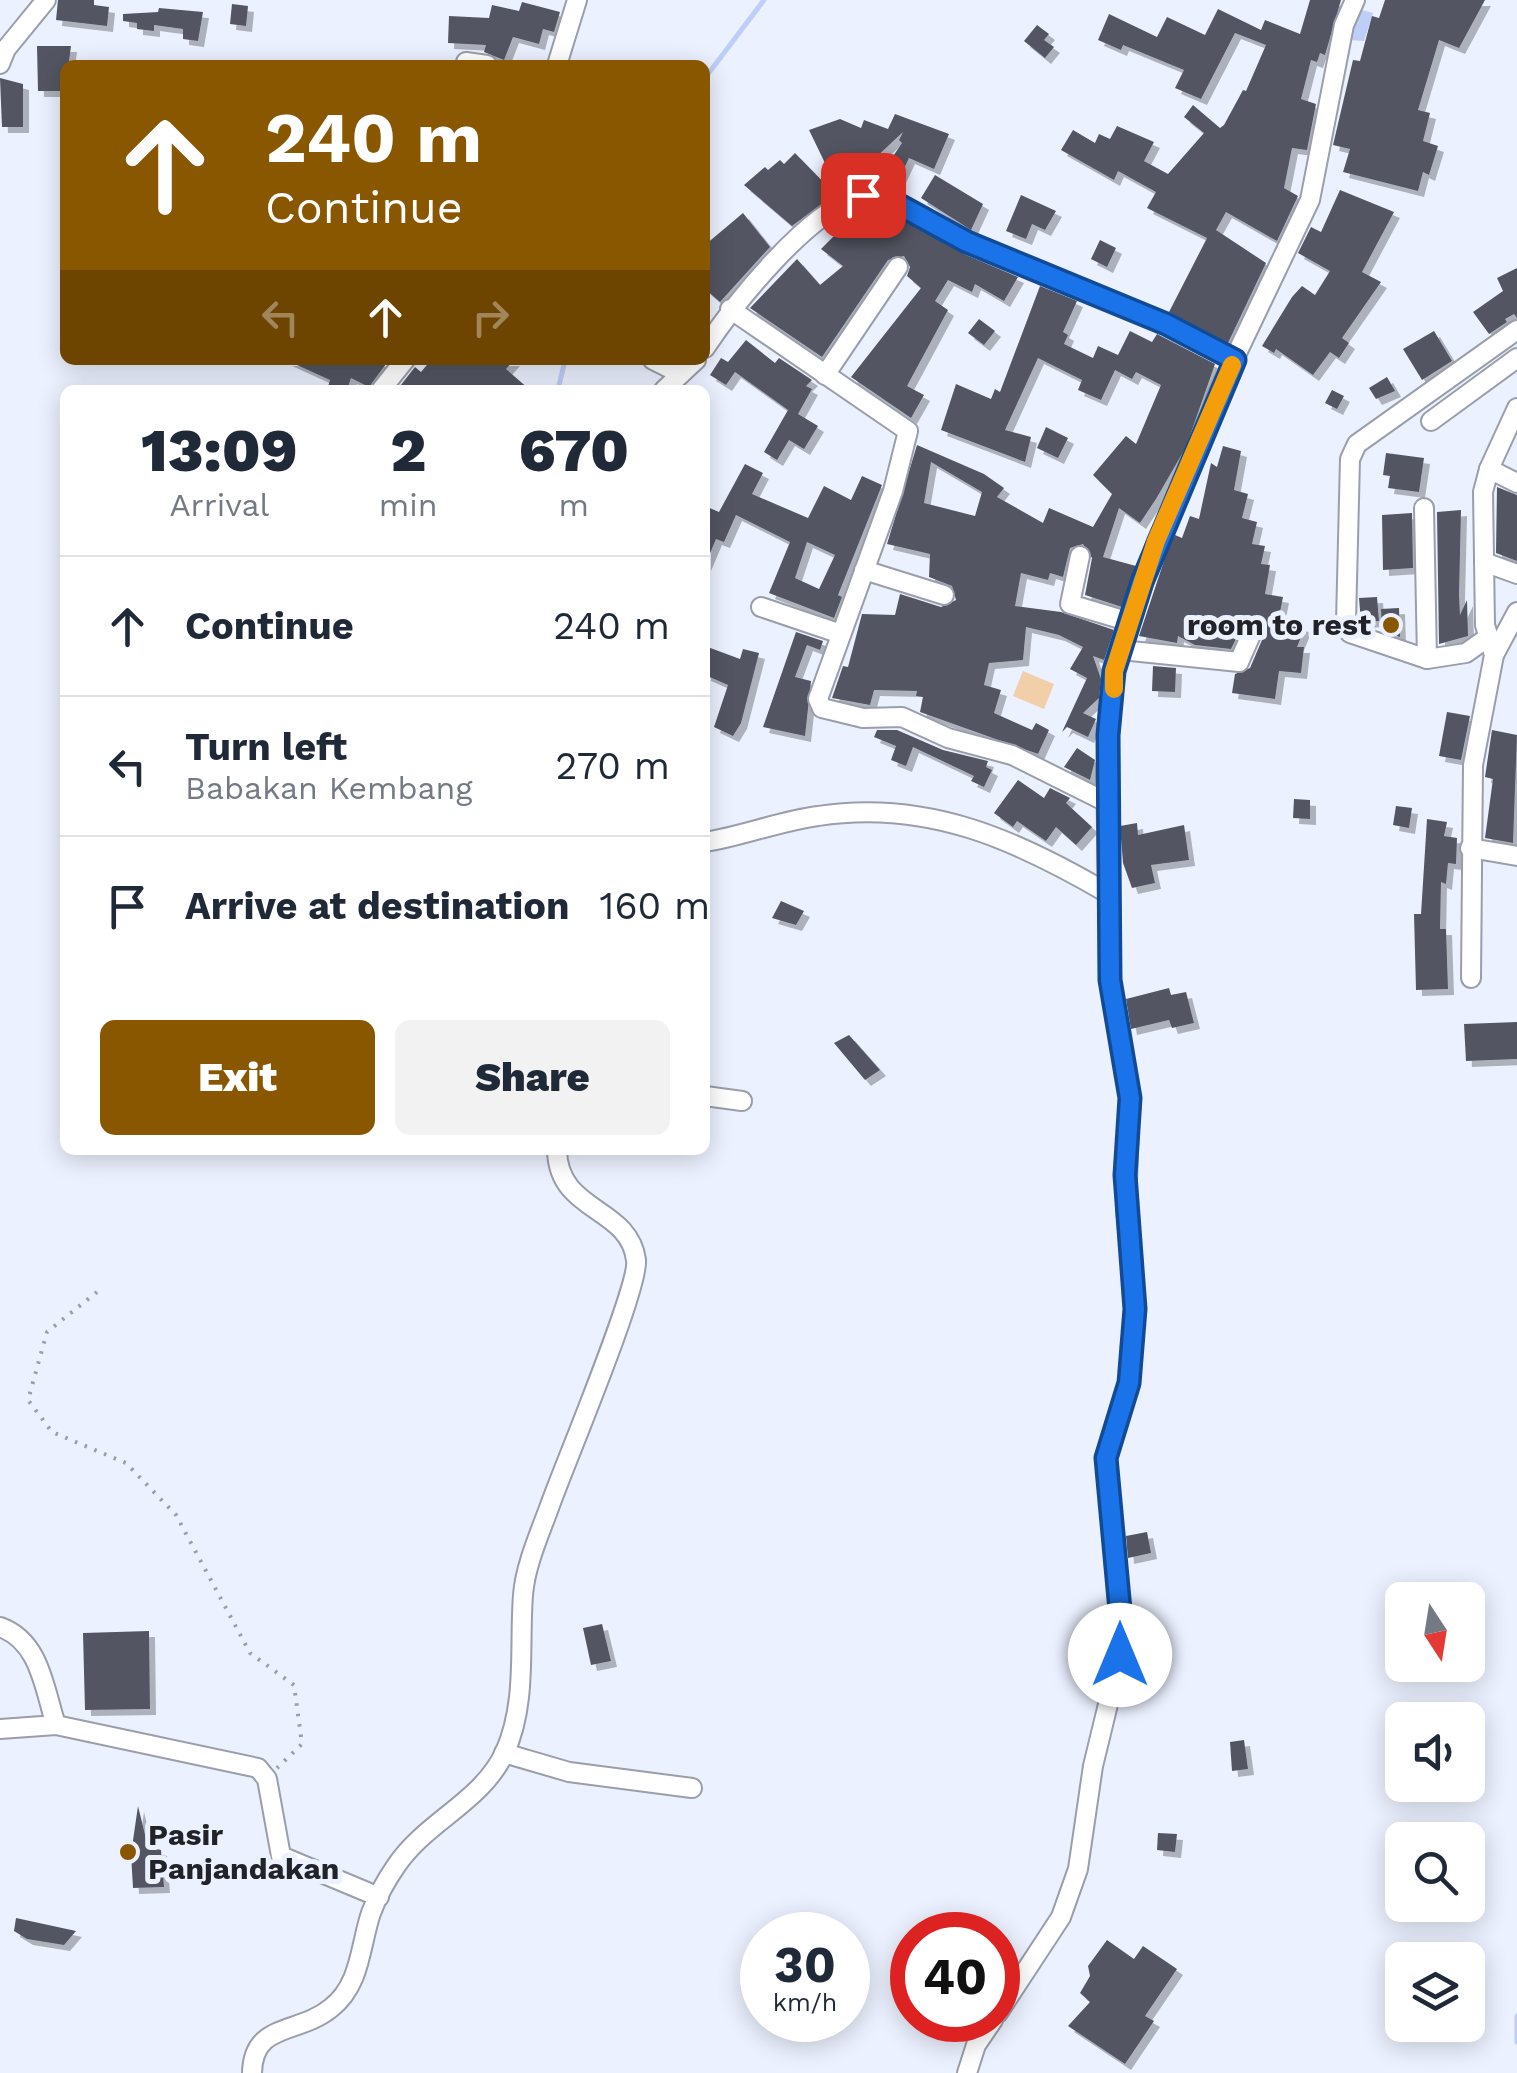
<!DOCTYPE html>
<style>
:root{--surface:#fff;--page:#f2f2f3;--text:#1f2937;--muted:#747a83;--line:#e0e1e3;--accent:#895700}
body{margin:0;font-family:"Work Sans",sans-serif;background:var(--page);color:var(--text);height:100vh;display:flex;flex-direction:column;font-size:38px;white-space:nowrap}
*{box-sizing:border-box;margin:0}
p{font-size:32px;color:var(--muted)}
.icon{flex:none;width:55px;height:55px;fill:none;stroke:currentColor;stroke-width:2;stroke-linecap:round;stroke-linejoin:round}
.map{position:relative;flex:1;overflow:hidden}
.panel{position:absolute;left:60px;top:385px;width:650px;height:770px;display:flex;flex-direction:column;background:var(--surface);border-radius:15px;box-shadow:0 5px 25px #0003}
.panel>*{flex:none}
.guide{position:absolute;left:60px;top:60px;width:650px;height:305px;border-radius:15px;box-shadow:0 5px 25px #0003;background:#895700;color:#fff;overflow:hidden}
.needle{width:65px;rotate:168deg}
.fabs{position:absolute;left:1385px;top:1582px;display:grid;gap:20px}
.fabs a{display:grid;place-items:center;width:100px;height:100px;border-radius:15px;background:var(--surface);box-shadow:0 5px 25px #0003;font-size:50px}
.speed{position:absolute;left:740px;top:1912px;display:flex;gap:20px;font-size:50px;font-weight:700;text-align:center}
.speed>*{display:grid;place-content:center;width:130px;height:130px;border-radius:50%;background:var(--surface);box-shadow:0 5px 25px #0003;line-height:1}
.speed small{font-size:25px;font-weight:400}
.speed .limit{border:15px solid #d22;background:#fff;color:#111}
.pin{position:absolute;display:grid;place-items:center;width:85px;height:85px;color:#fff;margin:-42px;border-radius:20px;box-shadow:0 5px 15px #0006}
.me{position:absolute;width:110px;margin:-55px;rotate:0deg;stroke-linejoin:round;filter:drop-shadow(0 0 8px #0008)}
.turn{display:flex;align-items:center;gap:35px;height:210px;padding:0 40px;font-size:45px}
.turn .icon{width:130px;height:130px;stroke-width:2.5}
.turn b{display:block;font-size:70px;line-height:85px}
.lanes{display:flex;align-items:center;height:95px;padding:0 40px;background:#0003;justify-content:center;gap:50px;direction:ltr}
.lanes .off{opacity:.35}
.eta{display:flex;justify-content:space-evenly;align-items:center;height:170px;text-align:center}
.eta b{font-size:60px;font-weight:800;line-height:70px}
.primary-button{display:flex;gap:20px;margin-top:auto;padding:20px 40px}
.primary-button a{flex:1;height:115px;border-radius:15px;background:var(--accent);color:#fff;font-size:40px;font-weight:800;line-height:115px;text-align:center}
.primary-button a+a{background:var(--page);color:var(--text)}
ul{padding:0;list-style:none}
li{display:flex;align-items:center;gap:30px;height:140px;padding:0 40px;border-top:2px solid var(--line)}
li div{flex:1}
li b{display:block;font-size:38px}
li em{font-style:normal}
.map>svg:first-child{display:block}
.green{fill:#f0cfa9}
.water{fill:#bdcef9}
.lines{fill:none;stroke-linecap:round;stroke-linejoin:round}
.stream{stroke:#bdcef9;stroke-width:5}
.building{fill:#535762;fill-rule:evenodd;filter:url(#shadow)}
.minor-casing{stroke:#999eaa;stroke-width:22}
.path{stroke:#9b9ea9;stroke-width:4;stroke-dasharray:2.5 8;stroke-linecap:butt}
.minor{stroke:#fff;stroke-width:18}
.route-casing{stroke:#114b97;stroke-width:25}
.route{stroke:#1a73e8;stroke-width:18}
.slow{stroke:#f59e0b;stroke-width:18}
.poi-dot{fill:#895700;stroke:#ecf1ff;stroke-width:4}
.labels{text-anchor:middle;stroke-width:10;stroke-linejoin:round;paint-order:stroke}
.poi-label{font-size:30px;font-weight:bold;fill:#212328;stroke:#ecf1ff;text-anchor:end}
</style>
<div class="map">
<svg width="1517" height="2073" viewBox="0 0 1517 2073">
<defs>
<filter id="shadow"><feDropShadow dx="6" dy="6" stdDeviation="0" flood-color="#0004"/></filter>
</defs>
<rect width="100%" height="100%" fill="#ecf1ff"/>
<polygon class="green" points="1023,671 1054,684 1044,709 1013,696"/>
<polygon class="water" points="1358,9 1373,13 1364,41 1350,40"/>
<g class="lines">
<g class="stream">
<polyline points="705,78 764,0"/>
<polyline points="558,390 565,360"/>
<polyline points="1517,2016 1517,2042"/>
</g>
</g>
<g class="building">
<polygon points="58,0 94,0 94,5 109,7 107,26 56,20"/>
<polygon points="1310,0 1341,0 1325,55 1320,53 1317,62 1311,60 1301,99 1316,104 1307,150 1292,148 1284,188 1298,196 1277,241 1226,212 1216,230 1266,263 1228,343 1169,312 1207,238 1147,208 1156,192 1118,171 1114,180 1061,150 1073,130 1095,143 1099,134 1110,139 1117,126 1154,142 1144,161 1168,174 1204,133 1184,117 1193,105 1220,128 1224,125 1243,90 1246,91 1266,45 1235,33 1201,99 1175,88 1184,70 1123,45 1121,50 1098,40 1109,14 1157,37 1167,17 1205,35 1218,9 1261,30 1265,20 1300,34"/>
<polygon points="1385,0 1485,0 1459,48 1439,40 1418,110 1430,113 1423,141 1438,146 1429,175 1423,172 1418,191 1343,172 1350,149 1333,145 1353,60 1360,61 1372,16 1379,18"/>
<polygon points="522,2 560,12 554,32 543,29 539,44 513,37 504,60 484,52 486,45 448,43 449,16 489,18 492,5 519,11"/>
<polygon points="232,4 248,6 246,26 230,24"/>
<polygon points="159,8 203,12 198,41 183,39 183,29 154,25 154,31 137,29 137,23 123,21 123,14 158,12"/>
<polygon points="1037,25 1049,34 1044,40 1054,47 1045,58 1024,41"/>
<polygon points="37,46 71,46 65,91 38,91"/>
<polygon points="0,78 23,84 23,127 2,127"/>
<polygon points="895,114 949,134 934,169 909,158 899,179 883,171 902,143 899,140 903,132 839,192 809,130 840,119 861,128 864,120 888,129"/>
<polygon points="795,153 835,194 792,226 744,185 765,167 768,170 780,160 784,164"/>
<polygon points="935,175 983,204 971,230 921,198"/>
<polygon points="1340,190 1394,212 1362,272 1381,282 1342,338 1349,343 1339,358 1330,352 1313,375 1276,349 1274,353 1262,346 1292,297 1302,286 1315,295 1330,271 1298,253 1311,227 1321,232"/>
<polygon points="1021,195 1056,211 1045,230 1032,224 1026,239 1006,231"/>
<polygon points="864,208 896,216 966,255 1018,277 1004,301 975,284 972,292 948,280 935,301 948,310 907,386 924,395 911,418 851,377 921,288 907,276 910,267 904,256 888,260 822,357 750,308 797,259 820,285 843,266 821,249 843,227 848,230"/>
<polygon points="743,213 770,247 720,302 705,289 705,245"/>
<polygon points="1100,240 1116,248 1107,267 1091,259"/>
<polygon points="1517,268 1517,318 1514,314 1505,319 1507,322 1489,334 1473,312 1503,291 1497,278"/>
<path d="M1040,286L1077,301L1063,332L1068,335L1064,344L1093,358L1098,346L1118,355L1130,331L1152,342L1157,334L1215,364L1186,447L1156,499L1140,523L1119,508L1103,557L1136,566L1122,607L1085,595L1092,558L1083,544L1070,548L1063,577L1050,573L1048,580L1021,573L1015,606L1061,612L1114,630L1104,660L1093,656L1101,679L1099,698L1083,713L1096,719L1088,737L1067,727L1062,732L1087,678L1070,669L1083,647L1059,635L1026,627L1023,660L989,663L984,685L1001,690L994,713L1032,730L1036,723L1049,730L1038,754L920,712L923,697L916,696L917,691L874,690L870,705L832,698L843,666L848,667L862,614L895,615L900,594L941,607L956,600L952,586L929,577L930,554L887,544L917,445L984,474L1004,488L997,497L1043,523L1049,508L1093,527L1112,494L1093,475L1126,436L1136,444L1161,385L1136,372L1132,379L1115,370L1101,400L1078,390L1082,380L1038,358L1005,430L1031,437L1025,462L941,430L956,384L991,399L995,389L1000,392ZM931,462L982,492L975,516L924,503Z"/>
<polygon points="979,319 995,331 984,345 968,333"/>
<polygon points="1434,331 1452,361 1422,380 1403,349"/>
<polygon points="746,340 775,363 779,358 812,380 806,386 812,389 798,414 818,426 804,449 789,440 777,460 764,452 788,410 735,372 726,385 710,375 721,358 728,362"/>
<polygon points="286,360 378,360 386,364 369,387 351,378 347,390 327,390 330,380"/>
<polygon points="431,360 514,360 506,369 530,390 397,390 415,367 421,372"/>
<polygon points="1387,377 1395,391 1376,399 1369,388"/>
<polygon points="1332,390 1344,396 1337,409 1325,403"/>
<polygon points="1046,427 1068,438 1058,458 1037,448"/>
<polygon points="1223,446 1241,451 1234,490 1248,494 1242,518 1257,522 1252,544 1265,546 1261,564 1270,565 1265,594 1283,597 1279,617 1305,627 1297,647 1304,647 1301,673 1279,671 1275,699 1232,693 1235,674 1250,668 1265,633 1260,617 1246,619 1231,649 1195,645 1178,636 1177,643 1139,636 1168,549 1175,535 1182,538 1190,516 1199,519 1211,463 1217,467"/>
<polygon points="1386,453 1424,458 1419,492 1388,488 1390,476 1383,475"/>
<path d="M745,464L763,473L752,494L808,518L824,486L851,500L862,476L882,485L838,595L842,597L834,618L769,593L790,542L736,515L724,542L716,539L705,565V506L719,512ZM807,542L835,555L819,589L795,578Z"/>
<polygon points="1497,487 1517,495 1517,561 1496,553"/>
<polygon points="1461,510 1459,595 1460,615 1467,600 1468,636 1439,644 1437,512"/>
<polygon points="1412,513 1413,568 1383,570 1382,515"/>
<polygon points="1377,597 1379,621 1361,622 1359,598"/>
<polygon points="1399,608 1400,637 1382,631 1381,609"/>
<polygon points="796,632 823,641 820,650 807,645 795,677 811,681 805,736 763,727"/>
<polygon points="705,646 740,659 743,649 759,653 741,723 733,736 714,727 728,685 705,675"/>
<polygon points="1153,666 1176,668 1175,692 1152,691"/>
<polygon points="1447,712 1470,716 1461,760 1439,756"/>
<polygon points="877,730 897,730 943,750 988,761 986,767 992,770 984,787 971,781 974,776 913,747 906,766 891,760 896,746 874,737"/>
<polygon points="1492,730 1517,735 1513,843 1485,838 1493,779 1485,777"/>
<polygon points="1077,748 1095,760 1090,780 1064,767"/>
<polygon points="1018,780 1044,798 1050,788 1070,798 1066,803 1092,827 1076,845 1056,827 1046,841 1017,821 1013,827 994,813"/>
<polygon points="1294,799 1310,800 1310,819 1293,818"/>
<polygon points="1396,806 1412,808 1409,828 1393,825"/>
<polygon points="1427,819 1447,822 1444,836 1457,838 1456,864 1448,863 1446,884 1441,882 1440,929 1446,929 1448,989 1416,990 1414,914 1421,914"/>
<polygon points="1137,823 1138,835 1184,825 1189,860 1151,865 1155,883 1132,888 1123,863 1120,826"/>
<polygon points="781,901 804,911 796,925 772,918"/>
<polygon points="1169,988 1171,995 1186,992 1194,1023 1172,1028 1169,1020 1131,1029 1126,999"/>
<polygon points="1517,1022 1517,1059 1466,1061 1464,1024"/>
<polygon points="849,1035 880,1070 865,1080 834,1043"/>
<polygon points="1147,1532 1151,1553 1128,1558 1126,1536"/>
<polygon points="602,1624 611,1661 591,1665 583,1628"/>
<polygon points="149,1631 150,1709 85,1710 83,1633"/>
<polygon points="1244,1740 1248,1769 1232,1771 1230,1742"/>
<polygon points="138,1806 148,1847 161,1850 164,1887 133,1888 131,1854"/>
<polygon points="1158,1833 1177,1834 1175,1852 1157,1850"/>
<polygon points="16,1918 76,1931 64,1945 27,1939 14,1931"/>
<polygon points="1107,1940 1134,1959 1143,1946 1177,1969 1145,2016 1154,2021 1125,2064 1068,2026 1090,2002 1080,1993 1090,1976 1088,1966"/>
</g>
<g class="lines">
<g class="minor-casing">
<g id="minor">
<polyline points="466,62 487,65"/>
<polyline points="0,64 6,49 46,0"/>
<polyline points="557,65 577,0"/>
<polyline points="730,309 908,431 893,491 818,699 822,708 863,718 902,717 948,738 1012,755 1108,803"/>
<path d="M705,348C735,303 807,212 861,196C890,188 943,232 971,244C1034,270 1097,295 1160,322C1186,333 1209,350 1235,359"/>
<polyline points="653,360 681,374 696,360"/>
<polyline points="825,375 898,267"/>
<polyline points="381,390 405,360"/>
<polyline points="664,390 681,374"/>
<polyline points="1431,421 1517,358"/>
<polyline points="1489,469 1517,483"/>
<polyline points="1424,508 1427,659"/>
<polyline points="1080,556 1070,604 1130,622"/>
<polyline points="1484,562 1517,574"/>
<polyline points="864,570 944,595"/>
<polyline points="761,607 841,634"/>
<polyline points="1487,638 1466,653 1427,659 1350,633 1346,622 1350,459 1357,444 1517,330"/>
<polyline points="1121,650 1239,662 1254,628"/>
<polyline points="1494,655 1517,612"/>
<path d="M705,842C743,836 780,821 818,816C927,799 1017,840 1109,894"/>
<polyline points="1470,848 1517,856"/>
<polyline points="1471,978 1473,765 1494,655 1485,625 1483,492 1489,469 1517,408"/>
<polyline points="705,1096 742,1101"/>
<path d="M0,1627C40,1641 44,1688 56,1725"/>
<polyline points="0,1729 56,1725 258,1768 267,1779 281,1856 379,1897"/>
<polyline points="504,1753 569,1772 692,1788"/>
<polyline points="998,2013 1061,1917 1078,1869 1093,1766 1120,1655 1120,1609 1106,1458 1129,1383 1135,1309 1126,1208 1130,1098 1110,980 1106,775 1114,671 1157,541 1198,452 1217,395 1310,200 1344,25 1355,0"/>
<path d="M252,2073C253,2022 298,2035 331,2008C361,1985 360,1945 371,1913C377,1897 387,1879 396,1866C426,1821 482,1802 505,1752C527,1703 519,1647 523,1595C525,1567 539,1535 549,1508C563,1468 640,1286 636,1260C629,1206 558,1213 557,1150"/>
<polyline points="967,2073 976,2045 993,2020"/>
</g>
</g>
<polyline class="path" points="97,1292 47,1332 28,1400 52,1432 126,1463 176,1515 250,1653 294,1685 302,1744 277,1768"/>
<use href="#minor" class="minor"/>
</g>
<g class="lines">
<g class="route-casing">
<polyline id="route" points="863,195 890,200 967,242 1166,324 1235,360 1142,582 1114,671 1108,735 1110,980 1130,1098 1125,1175 1135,1309 1129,1383 1106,1458 1120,1610 1120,1655"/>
</g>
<use href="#route" class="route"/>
<polyline class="slow" points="1114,689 1114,671 1156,541 1232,365"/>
</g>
<g class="poi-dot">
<circle cx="1391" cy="625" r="10"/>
<circle cx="128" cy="1852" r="10"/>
</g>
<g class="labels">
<g class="poi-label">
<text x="1371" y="635">room to rest</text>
<text x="148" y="1845" text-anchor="start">Pasir<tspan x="148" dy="34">Panjandakan</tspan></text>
</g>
</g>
</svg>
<div class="fabs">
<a><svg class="needle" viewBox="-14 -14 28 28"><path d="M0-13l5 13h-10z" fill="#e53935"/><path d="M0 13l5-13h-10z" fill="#747a83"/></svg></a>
<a><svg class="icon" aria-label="sound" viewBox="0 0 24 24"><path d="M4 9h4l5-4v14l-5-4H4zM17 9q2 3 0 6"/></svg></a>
<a><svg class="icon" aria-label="search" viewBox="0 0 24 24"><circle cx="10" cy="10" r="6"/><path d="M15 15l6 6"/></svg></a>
<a><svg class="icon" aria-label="layers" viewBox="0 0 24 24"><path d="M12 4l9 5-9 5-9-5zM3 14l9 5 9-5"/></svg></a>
</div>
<div class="speed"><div>30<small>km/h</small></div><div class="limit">40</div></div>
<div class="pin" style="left:863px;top:195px;background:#d93025"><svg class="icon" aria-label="arrive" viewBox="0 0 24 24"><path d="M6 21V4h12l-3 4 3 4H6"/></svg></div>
<svg class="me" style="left:1120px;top:1655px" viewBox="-20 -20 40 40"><circle r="19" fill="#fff"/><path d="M0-13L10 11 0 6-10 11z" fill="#1a73e8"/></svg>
<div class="guide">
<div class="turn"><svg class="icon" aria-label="ahead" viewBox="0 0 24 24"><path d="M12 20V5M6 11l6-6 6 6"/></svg><div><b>240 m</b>Continue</div></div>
<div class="lanes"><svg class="icon off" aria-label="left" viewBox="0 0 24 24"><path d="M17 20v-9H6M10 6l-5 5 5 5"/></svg><svg class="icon" aria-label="ahead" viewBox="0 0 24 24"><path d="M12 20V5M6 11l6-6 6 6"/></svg><svg class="icon off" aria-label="right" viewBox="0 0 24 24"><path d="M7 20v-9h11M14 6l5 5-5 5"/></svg></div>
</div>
<section class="panel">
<div class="eta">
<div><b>13:09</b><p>Arrival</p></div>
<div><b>2</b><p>min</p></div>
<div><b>670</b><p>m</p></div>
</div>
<ul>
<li><svg class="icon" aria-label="ahead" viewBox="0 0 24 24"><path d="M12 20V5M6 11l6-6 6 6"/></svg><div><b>Continue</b></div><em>240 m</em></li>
<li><svg class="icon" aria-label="left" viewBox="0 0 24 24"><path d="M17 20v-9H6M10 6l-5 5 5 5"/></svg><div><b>Turn left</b><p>Babakan Kembang</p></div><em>270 m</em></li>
<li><svg class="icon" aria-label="arrive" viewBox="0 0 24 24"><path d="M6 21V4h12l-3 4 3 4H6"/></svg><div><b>Arrive at destination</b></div><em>160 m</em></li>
</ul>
<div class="primary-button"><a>Exit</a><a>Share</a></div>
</section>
</div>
